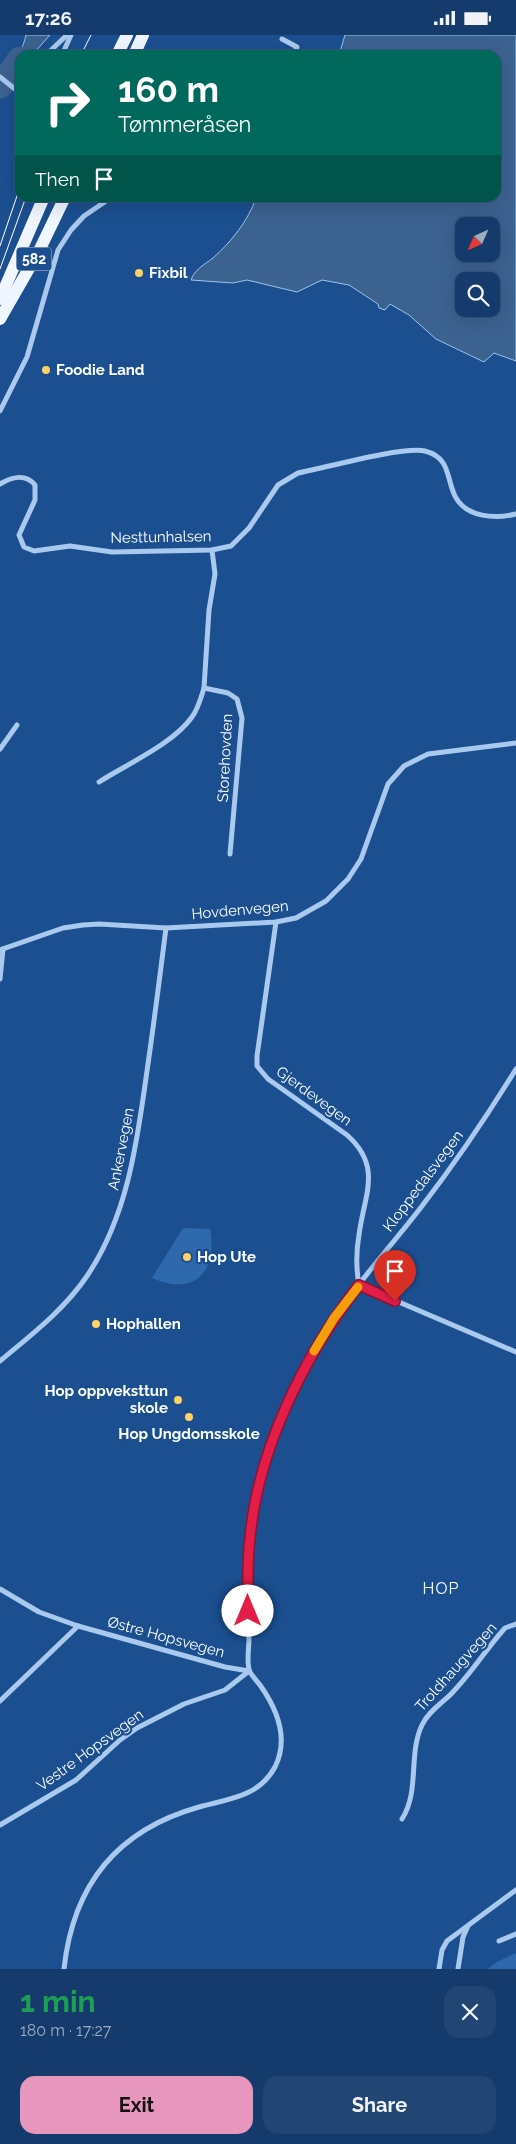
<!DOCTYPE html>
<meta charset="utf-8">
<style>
:root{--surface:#143b6b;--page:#214673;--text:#f1f3f6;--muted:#9dadc1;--line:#33557e;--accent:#e797bd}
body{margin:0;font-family:Raleway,sans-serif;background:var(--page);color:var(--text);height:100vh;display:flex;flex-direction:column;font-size:19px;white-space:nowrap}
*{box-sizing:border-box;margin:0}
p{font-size:16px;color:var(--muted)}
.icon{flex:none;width:28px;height:28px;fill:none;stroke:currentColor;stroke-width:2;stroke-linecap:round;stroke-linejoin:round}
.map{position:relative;height:1934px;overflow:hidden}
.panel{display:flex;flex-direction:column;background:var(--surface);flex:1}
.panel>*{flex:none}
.hud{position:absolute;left:15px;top:15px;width:486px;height:152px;border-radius:15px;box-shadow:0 5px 20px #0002,0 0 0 1px var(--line);background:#00695c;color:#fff;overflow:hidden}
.needle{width:32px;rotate:225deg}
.tools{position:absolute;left:455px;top:182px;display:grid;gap:10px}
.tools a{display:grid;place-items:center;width:45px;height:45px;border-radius:10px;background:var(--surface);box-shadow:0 5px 20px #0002,0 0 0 1px var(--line);font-size:25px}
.pin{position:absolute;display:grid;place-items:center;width:42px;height:42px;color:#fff;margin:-51px -21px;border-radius:50% 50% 50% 0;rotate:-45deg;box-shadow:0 0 5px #0007}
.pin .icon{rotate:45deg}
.me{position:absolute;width:55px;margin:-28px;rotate:0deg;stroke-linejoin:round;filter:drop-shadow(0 0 4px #0008)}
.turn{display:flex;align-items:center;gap:18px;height:105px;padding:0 20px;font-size:22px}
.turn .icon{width:65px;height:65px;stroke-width:2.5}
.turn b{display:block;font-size:35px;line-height:42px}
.then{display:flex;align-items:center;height:48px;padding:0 20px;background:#0003;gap:10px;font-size:19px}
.round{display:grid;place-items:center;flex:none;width:52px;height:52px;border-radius:15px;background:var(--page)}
.overview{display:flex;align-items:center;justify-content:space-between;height:85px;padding:0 20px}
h1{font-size:30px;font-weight:700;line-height:38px;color:#1e9e55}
.primary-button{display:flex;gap:10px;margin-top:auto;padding:10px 20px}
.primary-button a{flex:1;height:58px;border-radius:15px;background:var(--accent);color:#111;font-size:20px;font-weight:700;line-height:58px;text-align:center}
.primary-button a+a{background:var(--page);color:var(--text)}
.status{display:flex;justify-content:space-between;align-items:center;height:35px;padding:0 25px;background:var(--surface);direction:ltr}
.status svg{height:14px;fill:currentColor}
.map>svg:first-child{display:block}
.green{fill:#2e69ad}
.water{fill:#3c6290;stroke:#9cc4f0;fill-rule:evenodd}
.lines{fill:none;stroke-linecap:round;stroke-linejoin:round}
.river{stroke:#3c6290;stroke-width:25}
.minor{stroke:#a9c9ee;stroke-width:5}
.primary{stroke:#f0f6ff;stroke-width:12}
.tram{stroke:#fff;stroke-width:1}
.route-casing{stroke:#92132f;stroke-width:12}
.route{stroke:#e11d48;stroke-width:9}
.slow{stroke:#f59e0b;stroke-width:9}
.poi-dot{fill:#ffd166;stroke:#1b4f8f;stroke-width:2}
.labels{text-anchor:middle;stroke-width:4.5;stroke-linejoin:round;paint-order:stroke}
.shield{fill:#1b4f8f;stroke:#bbcadd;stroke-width:1}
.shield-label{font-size:14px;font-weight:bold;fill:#fff}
.poi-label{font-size:15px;font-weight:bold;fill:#fff;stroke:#1b4f8f;text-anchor:start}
.street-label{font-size:15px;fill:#fff;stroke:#1b4f8f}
.neighbourhood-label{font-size:16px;letter-spacing:1px;fill:#fff;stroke:#1b4f8f}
</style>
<div class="status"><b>17:26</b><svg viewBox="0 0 49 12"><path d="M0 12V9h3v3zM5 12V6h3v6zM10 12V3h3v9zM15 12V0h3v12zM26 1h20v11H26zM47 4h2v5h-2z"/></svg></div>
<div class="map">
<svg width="516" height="1934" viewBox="0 0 516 1934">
<rect width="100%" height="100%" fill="#1b4f8f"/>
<g class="green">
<path d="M183,1193L210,1194C218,1237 194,1262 152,1243Z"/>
<polygon points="516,1918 516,1934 488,1934 495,1928"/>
</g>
<g class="water">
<path d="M26,0H50L32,20H20V33L14,34L7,28C19,23 23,12 26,0Z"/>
<path d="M345,0H516V326L494,318L484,327L436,304L409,280L390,269L385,275L379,273L378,269L349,250L322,245L297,257L247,245L233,248L191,245C195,234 204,230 213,223C231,207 248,186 256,163L496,162V20H339ZM491,191V219H464V191ZM491,246V274H464V246Z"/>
</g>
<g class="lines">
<polyline class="river" points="0,51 20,24"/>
<g class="minor">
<polyline points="282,4 297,12 294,20"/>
<polyline points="46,20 67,0"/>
<polyline points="62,20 71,0"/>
<polyline points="0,42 20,58"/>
<polyline points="18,57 20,68"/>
<polyline points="0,376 27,322 58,215 71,195 84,181 112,162"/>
<path d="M0,449C12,442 25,438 35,450V465L19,500L24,512L34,516L70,511L112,517L212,515L231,511L249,493L278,450L298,438C324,433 403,411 425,416C451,423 446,443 455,461C466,483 496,484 516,479"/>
<polyline points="212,515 215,539 209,575 204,653 228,658 237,664 242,683 230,819"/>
<polyline points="0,714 17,690"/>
<path d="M99,747C127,729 173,709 192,682C198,674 201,663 204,653"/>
<path d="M276,887L257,1021V1031L268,1044L347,1100C383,1132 364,1160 359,1200C356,1217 356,1233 359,1250L516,1317"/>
<polyline points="0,915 63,893 83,890 99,889 166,893 276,887 296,883 326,866 348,844 361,824 388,749 404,731 428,719 516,708"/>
<polyline points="0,944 3,914"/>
<path d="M0,1326C31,1300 64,1275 87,1241C128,1180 137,1107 147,1036C154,988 160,940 166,893"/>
<polyline points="0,1554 39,1577 78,1591 225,1632 249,1636"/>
<polyline points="0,1666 78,1591"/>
<path d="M402,1784C420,1756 408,1719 422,1690C428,1677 441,1669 451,1659C471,1639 486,1614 505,1593L516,1589"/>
<polyline points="0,1790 76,1745 120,1705 137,1693 184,1669 225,1655 249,1636"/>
<polyline points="499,1906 516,1899"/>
<path d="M64,1934C73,1850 117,1795 199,1772C228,1764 259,1762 275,1732C289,1704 277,1674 260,1650C257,1646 252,1641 250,1637C246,1629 249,1613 249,1604C248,1556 247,1508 257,1461C272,1398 298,1338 334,1284C360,1244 393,1209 422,1171C456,1127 487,1081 516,1034"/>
<polyline points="439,1934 442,1915 447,1906 516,1855"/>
<polyline points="458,1934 463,1902 468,1891"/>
</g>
<g class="primary">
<polyline points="117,20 127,0"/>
<polyline points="134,20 143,0"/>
<polyline points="0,264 44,162"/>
<polyline points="0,284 39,216 65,162"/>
</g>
<g class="tram">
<polyline points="81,20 91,0"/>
<polyline points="0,211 20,152"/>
<polyline points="0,234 26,162"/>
</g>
</g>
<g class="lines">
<g class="route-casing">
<path id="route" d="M248,1576C248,1552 247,1527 250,1503C258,1414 304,1321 359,1250L395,1266"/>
</g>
<use href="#route" class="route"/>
<polyline class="slow" points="314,1316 334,1283 358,1252"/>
</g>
<g class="poi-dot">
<circle cx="139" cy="238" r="5"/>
<circle cx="46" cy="335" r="5"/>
<circle cx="187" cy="1222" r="5"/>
<circle cx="96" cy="1289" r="5"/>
<circle cx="178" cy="1365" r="5"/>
<circle cx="189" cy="1382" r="5"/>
</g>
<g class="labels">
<rect class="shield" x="16.5" y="212.5" width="35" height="23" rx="4"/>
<g class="shield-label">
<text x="34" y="229">582</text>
</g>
<g class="poi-label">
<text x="149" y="243">Fixbil</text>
<text x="56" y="340">Foodie Land</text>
<text x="197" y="1227">Hop Ute</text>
<text x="106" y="1294">Hophallen</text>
<text x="168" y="1361" text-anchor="end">Hop oppveksttun<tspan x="168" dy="17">skole</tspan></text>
<text x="189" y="1404" text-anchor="middle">Hop Ungdomsskole</text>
</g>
<g class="street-label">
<text transform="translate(161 502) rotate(-1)" y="5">Nesttunhalsen</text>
<text transform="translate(225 723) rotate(-87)" y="5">Storehovden</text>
<text transform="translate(240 875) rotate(-5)" y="5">Hovdenvegen</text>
<text transform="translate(314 1061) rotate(36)" y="5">Gjerdevegen</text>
<text transform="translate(121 1114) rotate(-79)" y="5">Ankervegen</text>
<text transform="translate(423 1146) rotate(-53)" y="5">Kloppedalsvegen</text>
<text transform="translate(166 1602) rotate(15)" y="5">Østre Hopsvegen</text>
<text transform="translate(456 1632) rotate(-48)" y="5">Troldhaugvegen</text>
<text transform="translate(90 1715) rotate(-36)" y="5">Vestre Hopsvegen</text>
</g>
<g class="neighbourhood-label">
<text x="441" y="1559">HOP</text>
</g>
</g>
</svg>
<div class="tools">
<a><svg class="needle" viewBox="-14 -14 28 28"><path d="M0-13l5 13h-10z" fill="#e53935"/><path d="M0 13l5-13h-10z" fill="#9dadc1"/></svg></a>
<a><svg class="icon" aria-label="search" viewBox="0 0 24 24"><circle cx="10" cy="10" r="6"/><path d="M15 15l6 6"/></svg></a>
</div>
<div class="pin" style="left:395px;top:1266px;background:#d93025"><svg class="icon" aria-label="arrive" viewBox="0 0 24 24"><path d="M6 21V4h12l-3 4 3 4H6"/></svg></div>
<svg class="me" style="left:248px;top:1576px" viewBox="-20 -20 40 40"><circle r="19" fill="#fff"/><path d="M0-13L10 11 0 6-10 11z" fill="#e11d48"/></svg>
<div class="hud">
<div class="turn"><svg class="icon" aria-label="right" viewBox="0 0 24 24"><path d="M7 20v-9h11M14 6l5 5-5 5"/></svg><div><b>160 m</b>Tømmeråsen</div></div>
<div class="then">Then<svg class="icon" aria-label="arrive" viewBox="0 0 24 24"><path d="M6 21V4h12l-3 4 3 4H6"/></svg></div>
</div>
</div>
<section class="panel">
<div class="overview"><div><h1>1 min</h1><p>180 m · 17:27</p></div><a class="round"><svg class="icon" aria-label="close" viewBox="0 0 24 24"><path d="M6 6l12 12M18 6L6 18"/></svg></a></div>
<div class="primary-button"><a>Exit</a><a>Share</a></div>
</section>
